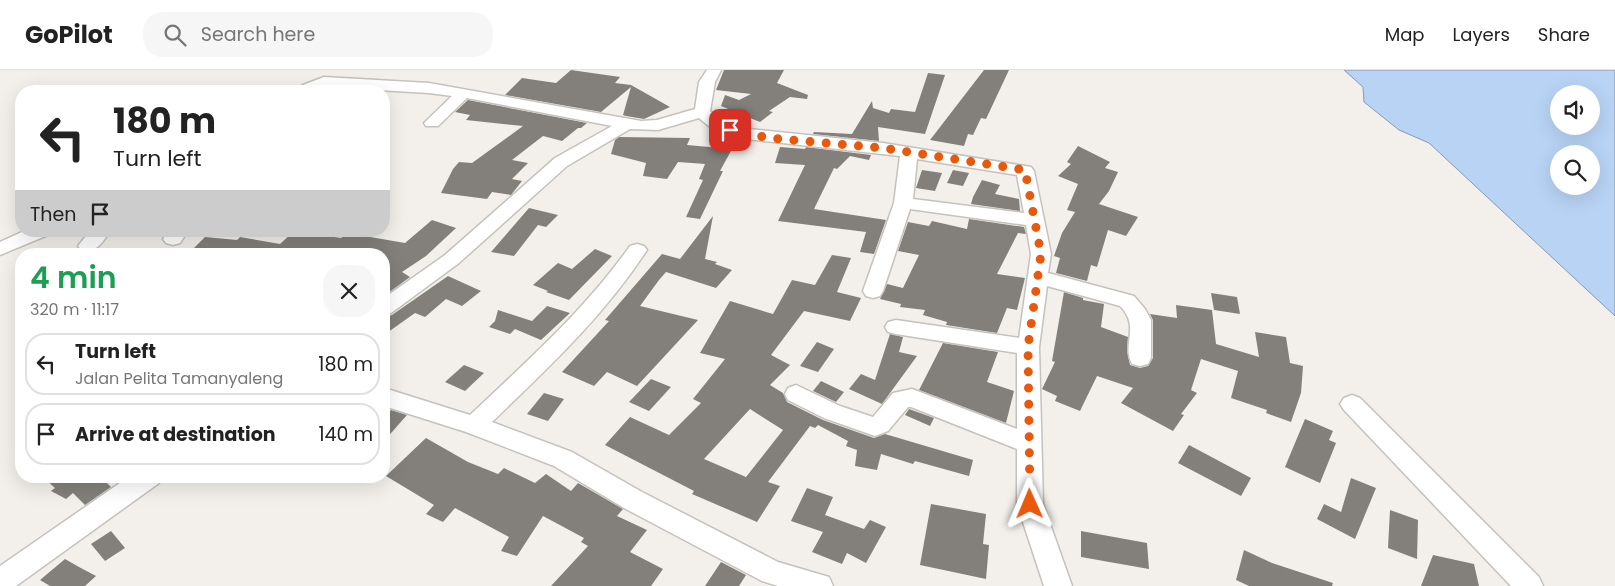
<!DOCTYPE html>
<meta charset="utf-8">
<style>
:root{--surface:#fff;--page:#f6f6f6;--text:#222;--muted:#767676;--line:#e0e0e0}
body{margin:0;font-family:Poppins,sans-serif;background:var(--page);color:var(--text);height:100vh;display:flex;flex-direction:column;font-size:19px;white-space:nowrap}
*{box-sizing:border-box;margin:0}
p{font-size:16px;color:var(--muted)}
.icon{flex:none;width:28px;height:28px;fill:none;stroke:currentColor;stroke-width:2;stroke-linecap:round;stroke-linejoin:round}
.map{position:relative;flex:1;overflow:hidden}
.details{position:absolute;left:15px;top:178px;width:375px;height:235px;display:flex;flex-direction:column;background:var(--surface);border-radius:20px;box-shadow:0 5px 20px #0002}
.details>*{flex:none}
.guide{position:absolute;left:15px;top:15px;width:375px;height:152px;border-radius:20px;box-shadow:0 5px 20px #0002;background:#fff;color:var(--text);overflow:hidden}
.fabs{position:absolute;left:1550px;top:15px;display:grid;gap:10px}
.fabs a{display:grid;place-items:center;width:50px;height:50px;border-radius:50%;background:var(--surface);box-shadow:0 5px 20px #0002;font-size:25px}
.pin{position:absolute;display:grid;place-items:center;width:42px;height:42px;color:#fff;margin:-21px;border-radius:10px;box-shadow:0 2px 8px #0006}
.me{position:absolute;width:55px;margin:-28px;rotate:359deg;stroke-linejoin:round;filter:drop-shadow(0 0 4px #0008)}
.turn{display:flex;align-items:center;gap:18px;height:105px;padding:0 15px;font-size:22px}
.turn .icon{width:65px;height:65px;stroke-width:2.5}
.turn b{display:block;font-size:35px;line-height:42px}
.then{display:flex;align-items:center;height:48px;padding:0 15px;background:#0003;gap:10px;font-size:19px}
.round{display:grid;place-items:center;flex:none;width:52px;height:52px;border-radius:20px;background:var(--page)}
.overview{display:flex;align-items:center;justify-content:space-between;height:85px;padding:0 15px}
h1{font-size:30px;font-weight:600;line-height:38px;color:#1e9e55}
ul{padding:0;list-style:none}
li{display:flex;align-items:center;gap:15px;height:62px;margin:0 10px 8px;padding:0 5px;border:2px solid var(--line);border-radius:20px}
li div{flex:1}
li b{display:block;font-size:19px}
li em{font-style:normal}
header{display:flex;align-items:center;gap:30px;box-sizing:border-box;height:70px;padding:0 25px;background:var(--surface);border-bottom:1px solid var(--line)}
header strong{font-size:24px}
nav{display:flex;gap:28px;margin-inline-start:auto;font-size:18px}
.search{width:350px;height:45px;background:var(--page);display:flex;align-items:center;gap:12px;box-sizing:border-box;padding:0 18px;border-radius:20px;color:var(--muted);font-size:19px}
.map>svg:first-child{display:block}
.water{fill:#b8d3f4;stroke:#879ab0;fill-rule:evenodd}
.building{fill:#83807c;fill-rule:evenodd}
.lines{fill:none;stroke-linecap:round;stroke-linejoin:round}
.minor-casing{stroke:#c5c2be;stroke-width:3}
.minor{fill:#fff;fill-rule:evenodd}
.route{stroke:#ea580c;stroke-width:9;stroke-dasharray:0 16.2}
</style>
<header>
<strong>GoPilot</strong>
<div class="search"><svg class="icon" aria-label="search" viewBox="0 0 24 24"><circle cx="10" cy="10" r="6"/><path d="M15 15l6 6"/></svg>Search here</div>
<nav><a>Map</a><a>Layers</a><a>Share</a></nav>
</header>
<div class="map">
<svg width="1615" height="516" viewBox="0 0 1615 516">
<rect width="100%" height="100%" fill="#f3f0eb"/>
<path class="water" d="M1344,0H1615V246L1429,73L1399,60L1364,32L1363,17ZM1559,24H1591V56H1559ZM1559,84H1591V116H1559Z"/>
<g class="building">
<polygon points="571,0 620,7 615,13 631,15 670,37 644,49 626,46 623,45 631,17 601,42 505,25 522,8 556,13"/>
<polygon points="724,0 784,0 777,13 808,25 807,29 790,27 769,41 773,42 760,52 721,36 725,25 739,30 751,24 716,20"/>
<polygon points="984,0 1009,0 986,49 981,48 973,65 968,64 964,76 930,70"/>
<polygon points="928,3 945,5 925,64 878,57 879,71 813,64 814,62 852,64 872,31 873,38 889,43 891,39 915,42"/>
<polygon points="468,30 587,53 581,58 578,58 562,71 543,66 512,90 528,93 512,109 522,111 511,125 492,122 487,129 441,123 453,99 459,92 472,93 523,56 466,50 470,45 455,42"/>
<polygon points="619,67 690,68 687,75 732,79 720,101 723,101 700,149 686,147 703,110 699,109 705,94 678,92 667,109 643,106 646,93 611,84 615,70"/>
<polygon points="1078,76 1110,92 1105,98 1118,102 1109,121 1099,134 1138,147 1126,166 1108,160 1097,197 1091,195 1087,211 1056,203 1060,188 1054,186 1062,163 1075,142 1067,140 1078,114 1058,106 1071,94 1067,92"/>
<polygon points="780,77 805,79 806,77 871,85 869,90 850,86 837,99 834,98 814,139 886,150 874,184 860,182 866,162 778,151 805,95 775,93"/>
<polygon points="922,100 942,103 935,121 916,118"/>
<polygon points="953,100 969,103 963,116 947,113"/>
<polygon points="982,110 1000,115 995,124 1019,129 1020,141 971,134 973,127"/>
<polygon points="529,138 558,145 546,157 538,155 514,186 491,182"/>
<polygon points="713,146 705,189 717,192 715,194 732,200 716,218 666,202 659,210 640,236 698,250 637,316 607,302 594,316 562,302 609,251 605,250 662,184 680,189"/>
<polygon points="969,149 1024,157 1026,164 1018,163 997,204 1025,208 1017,240 1007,238 997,263 946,255 947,252 923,245 925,240 900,237 901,234 880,229 887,214 903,218 919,185 898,181 908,152 929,156 932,151 967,159"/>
<polygon points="432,150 456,158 426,186 402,202 410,207 384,226 384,184 188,184 205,167 237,170 240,167 280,174 294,161 341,168 347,163 405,173"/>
<polygon points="595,179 612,186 569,230 546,222 548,221 533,215 558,193 572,199"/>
<path d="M832,185L851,188L837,222L861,228L850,251L804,241L771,285L790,295L770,315L783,323L787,332L823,350L874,368L885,364L973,390L969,406L915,391L913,394L881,384L877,400L855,396L857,380L846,376L848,371L818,355L815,358L810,356L768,412L780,416L757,452L692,424L694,421L605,375L630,347L669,365L701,333L693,329L725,289L700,283L730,231L773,244L792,210L815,215ZM750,339L783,360L746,407L704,389Z"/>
<polygon points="448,206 481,221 462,236 446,229 425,247 415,243 384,265 384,247 392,245"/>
<polygon points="1064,222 1083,228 1083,230 1104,234 1101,257 1128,267 1127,280 1130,295 1140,298 1148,296 1153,288 1153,250 1150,244 1177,248 1176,235 1212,240 1216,274 1259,287 1255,262 1286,267 1290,293 1303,296 1301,323 1291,352 1266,343 1267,340 1231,328 1238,301 1201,289 1191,320 1197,323 1181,344 1184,345 1173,361 1121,333 1133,318 1097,306 1080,341 1055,331 1057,326 1042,319 1055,292 1052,291"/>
<polygon points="1211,223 1237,227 1240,244 1214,240"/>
<polygon points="547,236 570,243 541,270 515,259 510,264 489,257 495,251 498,240 532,251"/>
<polygon points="890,264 903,267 899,282 917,286 882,334 849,319 861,304 875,310"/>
<polygon points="817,272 834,279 818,302 800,296"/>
<polygon points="943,273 998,282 987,312 1014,321 1006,353 919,320"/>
<polygon points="464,295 484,303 465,321 445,312"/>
<polygon points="651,309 671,317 649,341 629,332"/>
<polygon points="821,311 844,322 836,332 813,321"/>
<polygon points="544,323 564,329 548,351 527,344"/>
<polygon points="909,339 934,348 930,356 905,345"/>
<polygon points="391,340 407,345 384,371 384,348"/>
<polygon points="1305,349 1333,361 1329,370 1336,373 1320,413 1285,397"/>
<polygon points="426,368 468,392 498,404 504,398 535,413 546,404 571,421 578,413 623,439 617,446 647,460 630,482 663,499 651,516 551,516 588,476 581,472 584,468 543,446 517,486 501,481 509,467 455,438 443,452 426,444 434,435 386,406"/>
<polygon points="1189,375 1251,408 1241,426 1178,393"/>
<polygon points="42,406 100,406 111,417 85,435 73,423 66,429 51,421 55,418"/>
<polygon points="1351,408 1376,418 1355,469 1317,449 1324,434 1341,442"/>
<polygon points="807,418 833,427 825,445 864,459 870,450 886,457 866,493 847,483 842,494 812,482 823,462 791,451"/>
<polygon points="931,434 986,444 983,474 989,475 986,509 920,495"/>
<polygon points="1390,440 1418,450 1417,489 1388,478"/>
<polygon points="111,461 125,478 105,491 91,474"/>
<polygon points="1081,461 1147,473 1149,499 1081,487"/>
<polygon points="1244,480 1272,493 1333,513 1332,516 1249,516 1236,510"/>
<polygon points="1433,485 1474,494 1479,516 1421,516"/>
<polygon points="65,489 79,497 96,506 85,516 50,516 40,510"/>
<polygon points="721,492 746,505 739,516 705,516"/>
</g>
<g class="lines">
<g class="minor-casing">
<g id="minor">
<path d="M707,0H721L715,12L710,41L722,51L749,59L883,73L1031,97L1034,101L1051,184L1048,203L1134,226L1145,239L1151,250V288L1148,294L1140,296L1132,294C1121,274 1141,257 1120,236L1047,216L1039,277L1043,434L1072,516H1044L1017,434V379L911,337H908L888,361L875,366L824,348L788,330L785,324L788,318L796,315L840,336L873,347L893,323L912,319L1017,359V283L896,264L888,262L885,257L888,252L896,250L1019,268L1031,184L1026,155L910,139L883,221L880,226L873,228L866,226L863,221L894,133L900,86L747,69L710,57L699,48L658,60L630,59L567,96L459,193L391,243L384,245V228L445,185L555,88L612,56L467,28L438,56H426L424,53L452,26L429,23L326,17L313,21H296L303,15L324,7L429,13L641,51L657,50L695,39L699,12ZM917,89L1017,105L1024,143L913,129Z"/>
<polygon points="24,161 50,161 48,165 0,185 0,172"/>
<path d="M90,161H110C103,172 96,184 81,180L78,176Z"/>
<polygon points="169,161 188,161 180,173 173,175 166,173 163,169"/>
<path d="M637,174L644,176L647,180C603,247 549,297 492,352L572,382L642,422L778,492L829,507L833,516H778L762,511L624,438L554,396L466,362L384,336V318L470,345C527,291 585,240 630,176Z"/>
<polygon points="1352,325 1360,328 1539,507 1543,516 1511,516 1344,340 1340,334 1344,328"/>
<polygon points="130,406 162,406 159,413 16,516 0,516 0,496"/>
</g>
</g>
<use href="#minor" class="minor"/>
</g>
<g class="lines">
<polyline class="route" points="730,60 769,68 883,78 1025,100 1041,184 1028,277 1030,434"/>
</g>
</svg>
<div class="fabs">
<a><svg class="icon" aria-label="sound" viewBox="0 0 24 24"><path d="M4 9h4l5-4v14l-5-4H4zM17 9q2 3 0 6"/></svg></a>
<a><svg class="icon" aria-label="search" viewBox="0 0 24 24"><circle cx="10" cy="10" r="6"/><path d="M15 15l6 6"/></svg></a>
</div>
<div class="pin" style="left:730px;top:60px;background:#d93025"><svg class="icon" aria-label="arrive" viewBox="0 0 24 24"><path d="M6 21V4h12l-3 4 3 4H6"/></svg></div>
<svg class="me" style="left:1030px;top:434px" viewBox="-20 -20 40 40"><path d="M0-17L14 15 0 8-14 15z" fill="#ea580c" stroke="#fff" stroke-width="4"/></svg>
<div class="guide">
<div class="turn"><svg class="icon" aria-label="left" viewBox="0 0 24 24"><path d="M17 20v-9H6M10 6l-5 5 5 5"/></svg><div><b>180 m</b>Turn left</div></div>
<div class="then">Then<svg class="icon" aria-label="arrive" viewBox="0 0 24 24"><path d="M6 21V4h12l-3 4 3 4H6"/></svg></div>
</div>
<section class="details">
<div class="overview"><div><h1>4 min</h1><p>320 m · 11:17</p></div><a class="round"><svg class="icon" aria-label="close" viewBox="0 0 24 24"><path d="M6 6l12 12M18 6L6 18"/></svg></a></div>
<ul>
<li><svg class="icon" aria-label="left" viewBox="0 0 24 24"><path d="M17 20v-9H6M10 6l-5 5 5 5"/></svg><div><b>Turn left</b><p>Jalan Pelita Tamanyaleng</p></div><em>180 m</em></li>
<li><svg class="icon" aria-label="arrive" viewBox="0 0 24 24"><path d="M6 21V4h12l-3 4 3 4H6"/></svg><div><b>Arrive at destination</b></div><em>140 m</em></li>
</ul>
</section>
</div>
